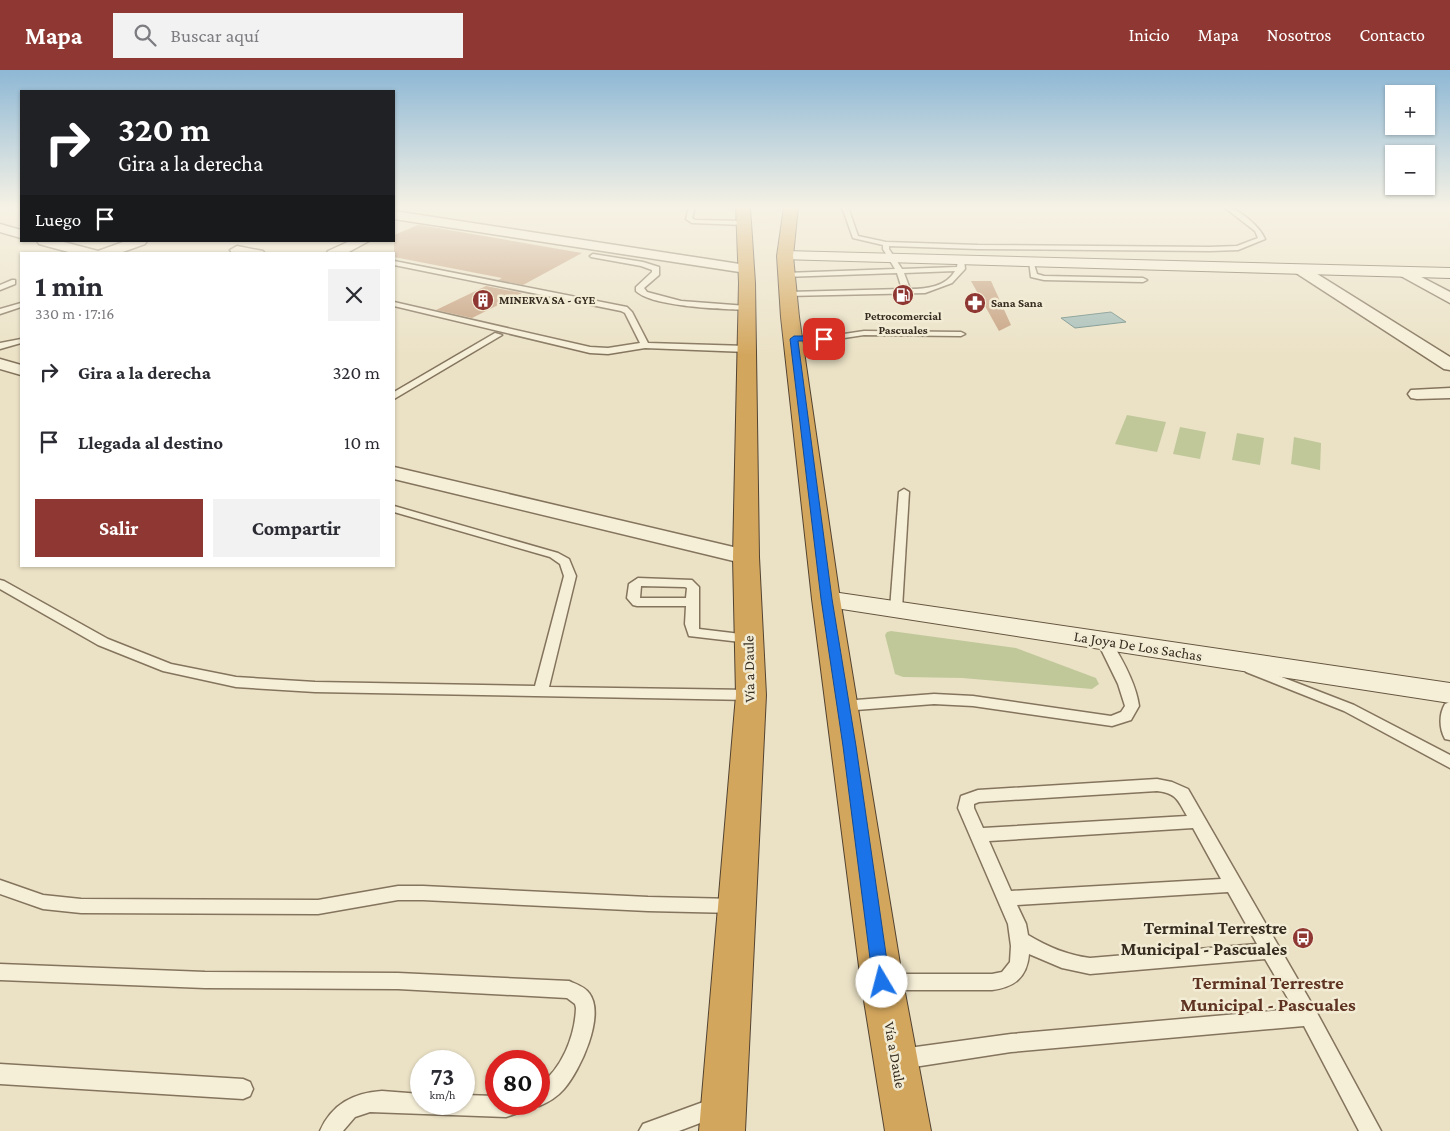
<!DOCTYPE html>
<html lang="es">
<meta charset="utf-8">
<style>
:root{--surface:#fff;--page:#f2f2f3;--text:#2b2b33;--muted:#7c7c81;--accent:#8f3732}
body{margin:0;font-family:"Crimson Pro",serif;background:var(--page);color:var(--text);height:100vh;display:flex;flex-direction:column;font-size:19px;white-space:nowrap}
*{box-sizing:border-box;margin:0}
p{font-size:16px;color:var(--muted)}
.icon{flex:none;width:28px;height:28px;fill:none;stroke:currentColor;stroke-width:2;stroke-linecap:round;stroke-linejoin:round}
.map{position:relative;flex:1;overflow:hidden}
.sheet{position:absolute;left:20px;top:182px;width:375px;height:315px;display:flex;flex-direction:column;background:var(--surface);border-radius:0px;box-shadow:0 1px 4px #0004}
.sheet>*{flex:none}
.top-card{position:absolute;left:20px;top:20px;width:375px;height:152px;border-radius:0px;box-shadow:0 1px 4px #0004;background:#202124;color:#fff;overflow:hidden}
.buttons{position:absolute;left:1385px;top:15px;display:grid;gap:10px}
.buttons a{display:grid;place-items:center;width:50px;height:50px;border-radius:0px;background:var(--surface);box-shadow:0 1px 4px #0004;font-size:25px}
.speed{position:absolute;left:410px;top:980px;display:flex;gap:10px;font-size:25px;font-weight:700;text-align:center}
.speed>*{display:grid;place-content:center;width:65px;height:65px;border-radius:50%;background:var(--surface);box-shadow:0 1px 4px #0004;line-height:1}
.speed small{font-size:12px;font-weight:400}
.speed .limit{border:8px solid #d22;background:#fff;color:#111}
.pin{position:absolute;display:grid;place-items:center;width:42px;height:42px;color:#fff;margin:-21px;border-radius:10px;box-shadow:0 2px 8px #0006}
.me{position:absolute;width:55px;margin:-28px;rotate:352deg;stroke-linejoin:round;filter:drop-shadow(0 0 4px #0008)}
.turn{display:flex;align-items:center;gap:18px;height:105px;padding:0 15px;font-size:22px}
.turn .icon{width:65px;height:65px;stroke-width:2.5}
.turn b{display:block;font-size:35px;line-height:42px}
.then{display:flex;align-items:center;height:48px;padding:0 15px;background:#0003;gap:10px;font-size:19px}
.round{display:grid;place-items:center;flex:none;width:52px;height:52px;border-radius:0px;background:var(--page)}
.headline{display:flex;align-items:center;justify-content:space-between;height:85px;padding:0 15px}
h1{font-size:30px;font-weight:700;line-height:38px}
.primary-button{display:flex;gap:10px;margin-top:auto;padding:10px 15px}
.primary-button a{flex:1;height:58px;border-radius:0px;background:var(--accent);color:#fff;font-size:20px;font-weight:700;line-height:58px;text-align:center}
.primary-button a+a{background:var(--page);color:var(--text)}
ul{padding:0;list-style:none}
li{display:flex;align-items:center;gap:15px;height:70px;padding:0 15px}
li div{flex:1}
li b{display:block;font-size:19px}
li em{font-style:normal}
header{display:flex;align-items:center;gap:30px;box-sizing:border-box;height:70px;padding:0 25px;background:var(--accent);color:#fff}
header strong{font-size:24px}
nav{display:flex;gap:28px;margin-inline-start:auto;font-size:18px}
.search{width:350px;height:45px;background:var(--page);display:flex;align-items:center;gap:12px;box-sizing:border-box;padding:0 18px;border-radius:0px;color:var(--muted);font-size:19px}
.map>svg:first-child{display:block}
.green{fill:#c0c89a}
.water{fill:#a7bfb9;stroke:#6e8c86}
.building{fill:#c6a07f}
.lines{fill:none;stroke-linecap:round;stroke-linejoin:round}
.lane-casing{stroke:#84745d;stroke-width:3}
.street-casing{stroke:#84745d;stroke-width:3}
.secondary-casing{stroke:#665640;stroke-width:2}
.highway-casing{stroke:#534331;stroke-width:2}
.lane{fill:#f6efd8;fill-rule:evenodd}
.street{fill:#f6efd8;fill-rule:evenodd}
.secondary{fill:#f6efd8;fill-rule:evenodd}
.highway{fill:#d3a65d;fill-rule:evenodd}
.route{fill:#1a73e8;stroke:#114b97}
.labels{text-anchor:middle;stroke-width:5;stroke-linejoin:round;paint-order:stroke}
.far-poi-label{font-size:12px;font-weight:bold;fill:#362c20;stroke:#f3ecd5;text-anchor:start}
.street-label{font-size:15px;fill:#362c20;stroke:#f3ecd5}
.near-poi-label{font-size:18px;font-weight:bold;fill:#362c20;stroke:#f3ecd5;text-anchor:end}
.near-neighbourhood-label{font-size:19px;font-weight:bold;fill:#5f3322;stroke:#f3ecd5}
</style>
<header>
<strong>Mapa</strong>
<div class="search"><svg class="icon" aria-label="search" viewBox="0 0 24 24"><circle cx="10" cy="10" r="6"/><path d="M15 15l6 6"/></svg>Buscar aquí</div>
<nav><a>Inicio</a><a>Mapa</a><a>Nosotros</a><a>Contacto</a></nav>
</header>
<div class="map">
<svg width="1450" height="1061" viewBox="0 0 1450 1061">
<rect width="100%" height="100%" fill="#ebe2c6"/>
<g class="green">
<polygon points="1127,345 1166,352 1157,382 1115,374"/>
<polygon points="1180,357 1206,362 1200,389 1173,384"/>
<polygon points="1237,363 1264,368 1260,395 1232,390"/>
<polygon points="1294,367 1321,373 1320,400 1291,394"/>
<polygon points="891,561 1016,578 1096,608 1099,614 1092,619 962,608 903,607 895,604 885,565 887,562"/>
</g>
<polygon class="water" points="1111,242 1126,252 1075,258 1061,248"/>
<g class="building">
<polygon points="418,155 420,155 582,183 523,215 498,210 502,208 394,187 394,165"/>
<polygon points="971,211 991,211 1011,255 999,261"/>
<polygon points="486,216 522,223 472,248 436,240"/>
</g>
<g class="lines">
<g class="lane-casing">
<g id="lane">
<polygon points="689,137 695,137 692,148 695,150 744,151 747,153 744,155 692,153 686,149"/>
<path d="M842,137H848L858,166L886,172L978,175L1210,177L1237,176L1258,168L1255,161L1224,137C1238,137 1260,157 1265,169L1238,180L1210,181L978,179L889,176V179L902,199L957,197L958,190L961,188L964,190L965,199L952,213L925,223L786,226L785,224L789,222L902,219L897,203L783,207L782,205L786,203L895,199L883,179V175L853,168ZM955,201C946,217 926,219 910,219L904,203Z"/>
<path d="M593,184L643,192L659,197V205L644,218L647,222L681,231L747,236L751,238L747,240C723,239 652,237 636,221V217L652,202V200L641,196L591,187L590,186Z"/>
<polygon points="394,191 627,237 632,242 648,273 747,276 751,279 747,282 645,278 608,284 590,283 394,236 394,232 590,277 608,278 640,273 625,243 621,241 394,195"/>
<polygon points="1029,191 1033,191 1037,204 1044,206 1143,208 1147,210 1143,212 1044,210 1031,207"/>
<polygon points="12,210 15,210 15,214 0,220 0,215"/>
<polygon points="21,233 21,237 0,244 0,239"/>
<polygon points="864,261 961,262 965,264 961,266 864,265 824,271 793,271 789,269 793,267 824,267"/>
<polygon points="495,263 502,265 394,329 394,322"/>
<polygon points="21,269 21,273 0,279 0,273"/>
<polygon points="904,419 909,422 902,539 896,543 890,539 899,422"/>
<polygon points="394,436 558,483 569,489 576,506 549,617 751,620 756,622 758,625 756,628 751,630 315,622 236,617 163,601 98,575 0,519 0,510 4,511 108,569 171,594 236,607 315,612 535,616 564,506 560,494 550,487 394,442"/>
<path d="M638,508L692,510L699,517V559L749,565L756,569L749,573L689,566L685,554L686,536H637L633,535L627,528L629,514ZM641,516L685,517L687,518L686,528H640Z"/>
<path d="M1104,567L1109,568C1121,587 1136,613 1139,636L1131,650L1112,656L973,636L934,634L843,641L838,639L836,636L838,633L843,631L934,624L973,626L1111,646L1121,642L1125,636L1118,614L1097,571Z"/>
<polygon points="1251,595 1354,635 1450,685 1450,698 1344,641 1246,602 1244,599 1246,596"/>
<path d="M1450,632V670L1445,669C1439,658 1439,644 1445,634Z"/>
<path d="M1157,709L1172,712L1188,719L1316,941L1381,1061H1359L1304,956L1011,982L901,999L894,996L891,989L894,982L901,979L1011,964L1294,939L1265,889L1090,904L1062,898L1029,884C1027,908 1014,917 992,920H887L880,918L878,912L880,906L887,904H992L1002,902L1010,892L1011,876L1008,854L958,738L961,726L978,720ZM1157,721C1176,723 1178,730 1187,746L983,758L974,738V734L979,732ZM1193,758L1221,809L1011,821L989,771ZM1228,822L1257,874L1090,888C1067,885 1048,877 1028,865L1026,854L1017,835Z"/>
<polygon points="0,810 43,825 81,829 318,830 398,816 423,816 648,827 735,829 741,831 744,836 741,841 735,843 648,841 423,830 398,830 318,844 81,843 43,839 0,824"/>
<path d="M0,894L205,902L398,903L569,911C576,914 585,917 589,923C606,945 580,1001 564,1019C557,1027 549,1032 539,1036L533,1034H539V1015C562,999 575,966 576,938L575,934L567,928L398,919L205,918L0,910Z"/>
<polygon points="0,994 243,1009 250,1012 253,1019 250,1026 243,1029 0,1014"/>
<path d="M382,1021L421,1024V1034H464V1025L496,1026V1034H527L524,1041L506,1047L370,1042L355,1047L343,1061H320C332,1034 353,1023 382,1021Z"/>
<polygon points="717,1027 724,1030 727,1037 724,1044 679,1061 639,1061 643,1054"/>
</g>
</g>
<g class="street-casing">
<g id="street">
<polygon points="394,141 746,195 751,196 753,199 751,202 746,203 394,149"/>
<polygon points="0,154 21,160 21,168 0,162"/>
<polygon points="37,171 60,171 98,181 126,171 147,171 145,174 117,184 76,184 39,174"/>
<polygon points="350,171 369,171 345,184 326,184 328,181"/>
<polygon points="237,176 263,181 265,184 232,183 230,180"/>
<polygon points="1301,196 1306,197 1450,287 1450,300 1444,299 1296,203 1294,200 1296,197"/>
<polygon points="1404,198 1450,222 1450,233 1399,205 1397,202 1399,199"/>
<polygon points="0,289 21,295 21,305 0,299"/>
<polygon points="1450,318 1450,328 1417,329 1411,328 1408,324 1411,320"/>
<polygon points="394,397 746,480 754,482 758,487 754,492 746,494 394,409"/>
</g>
</g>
<g class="secondary-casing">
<g id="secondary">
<polygon points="785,181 1450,198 1450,208 780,189 777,186 780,183"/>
<polygon points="826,521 1450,613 1450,633 816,535 812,529 816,523"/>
</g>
</g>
<g class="highway-casing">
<g id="highway">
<polygon points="736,137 750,137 755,213 759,487 766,625 745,1061 699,1061 736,625 733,487 739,213"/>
<polygon points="784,137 798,137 793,186 799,247 840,529 903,912 931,1061 885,1061 861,912 812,529 781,247 777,186"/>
</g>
</g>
<use href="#lane" class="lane"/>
<use href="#street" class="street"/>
<use href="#secondary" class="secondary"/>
<use href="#highway" class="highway"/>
</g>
<linearGradient id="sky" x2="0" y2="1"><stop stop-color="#8eb8d5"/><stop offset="0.48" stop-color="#f6f2e5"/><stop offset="1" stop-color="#f6f2e5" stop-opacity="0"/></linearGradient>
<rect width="1450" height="285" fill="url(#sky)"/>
<polygon class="route" points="794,266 824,266 827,269 824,271 798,271 832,529 856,676 890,912 888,917 882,920 876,917 873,912 843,676 821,529 790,269"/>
<defs>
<g id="fuel-disc" transform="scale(1.125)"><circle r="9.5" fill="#8f3732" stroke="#f3ecd5"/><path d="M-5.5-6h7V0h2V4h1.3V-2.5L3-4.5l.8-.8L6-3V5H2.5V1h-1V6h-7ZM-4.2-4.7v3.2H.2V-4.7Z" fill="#fff"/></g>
<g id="building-disc" transform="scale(1.125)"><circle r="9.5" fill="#8f3732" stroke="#f3ecd5"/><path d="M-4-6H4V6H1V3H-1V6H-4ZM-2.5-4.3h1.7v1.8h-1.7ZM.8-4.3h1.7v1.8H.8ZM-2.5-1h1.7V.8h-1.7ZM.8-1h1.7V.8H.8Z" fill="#fff"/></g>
<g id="pharmacy-disc" transform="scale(1.125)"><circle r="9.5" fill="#8f3732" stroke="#f3ecd5"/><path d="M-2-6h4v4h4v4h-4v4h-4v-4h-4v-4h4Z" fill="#fff"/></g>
<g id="bus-disc" transform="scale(1.125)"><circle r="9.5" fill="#8f3732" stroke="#f3ecd5"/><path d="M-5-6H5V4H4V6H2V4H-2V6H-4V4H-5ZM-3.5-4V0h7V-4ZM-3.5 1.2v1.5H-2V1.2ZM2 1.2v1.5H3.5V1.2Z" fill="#fff"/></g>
</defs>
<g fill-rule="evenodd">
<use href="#fuel-disc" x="903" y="225"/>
<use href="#building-disc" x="483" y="230"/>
<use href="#pharmacy-disc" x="975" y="233"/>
<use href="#bus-disc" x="1303" y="868"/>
</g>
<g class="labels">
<g class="far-poi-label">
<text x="499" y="234">MINERVA SA - GYE</text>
<text x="991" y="237">Sana Sana</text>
<text x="903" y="250" text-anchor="middle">Petrocomercial<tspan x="903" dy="14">Pascuales</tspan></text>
</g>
<g class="street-label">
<text transform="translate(1138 576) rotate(9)" y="5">La Joya De Los Sachas</text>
<text transform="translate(749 599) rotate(-91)" y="5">Vía a Daule</text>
<text transform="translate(895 985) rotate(80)" y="5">Vía a Daule</text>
</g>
<g class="near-poi-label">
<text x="1287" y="864">Terminal Terrestre<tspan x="1287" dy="21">Municipal - Pascuales</tspan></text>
</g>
<g class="near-neighbourhood-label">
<text x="1268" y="919">Terminal Terrestre<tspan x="1268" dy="22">Municipal - Pascuales</tspan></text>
</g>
</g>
</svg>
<div class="buttons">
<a>+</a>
<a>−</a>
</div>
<div class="speed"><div>73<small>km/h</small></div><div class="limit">80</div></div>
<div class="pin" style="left:824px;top:269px;background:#d93025"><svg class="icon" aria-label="arrive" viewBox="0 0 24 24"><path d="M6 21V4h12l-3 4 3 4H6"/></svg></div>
<svg class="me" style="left:882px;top:912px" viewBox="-20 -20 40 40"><circle r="19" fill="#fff"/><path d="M0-13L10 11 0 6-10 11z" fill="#1a73e8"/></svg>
<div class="top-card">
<div class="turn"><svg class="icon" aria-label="right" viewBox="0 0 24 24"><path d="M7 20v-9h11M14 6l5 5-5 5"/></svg><div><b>320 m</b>Gira a la derecha</div></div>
<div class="then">Luego<svg class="icon" aria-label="arrive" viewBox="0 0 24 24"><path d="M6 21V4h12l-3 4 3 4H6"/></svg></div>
</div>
<section class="sheet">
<div class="headline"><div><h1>1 min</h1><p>330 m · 17:16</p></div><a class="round"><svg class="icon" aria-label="close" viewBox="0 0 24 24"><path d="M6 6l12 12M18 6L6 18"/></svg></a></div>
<ul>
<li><svg class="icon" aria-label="right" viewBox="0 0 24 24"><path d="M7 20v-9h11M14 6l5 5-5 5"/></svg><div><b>Gira a la derecha</b></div><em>320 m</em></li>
<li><svg class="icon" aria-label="arrive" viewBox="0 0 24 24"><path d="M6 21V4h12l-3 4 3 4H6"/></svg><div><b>Llegada al destino</b></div><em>10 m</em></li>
</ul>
<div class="primary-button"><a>Salir</a><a>Compartir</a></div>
</section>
</div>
